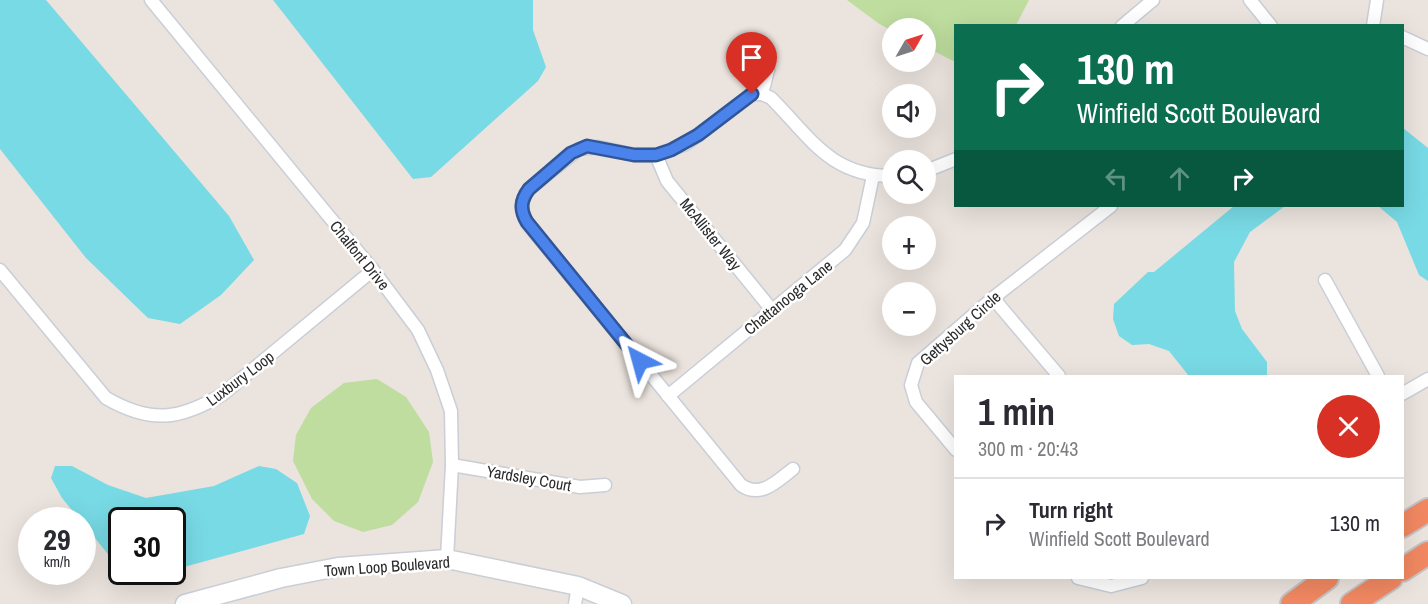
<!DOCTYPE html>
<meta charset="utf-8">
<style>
:root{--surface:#fff;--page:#f7f7f7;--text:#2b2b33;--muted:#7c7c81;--line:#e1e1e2}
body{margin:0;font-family:"Archivo Narrow",sans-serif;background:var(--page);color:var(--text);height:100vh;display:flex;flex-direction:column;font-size:22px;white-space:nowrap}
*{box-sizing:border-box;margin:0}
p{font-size:20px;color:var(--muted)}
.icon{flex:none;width:33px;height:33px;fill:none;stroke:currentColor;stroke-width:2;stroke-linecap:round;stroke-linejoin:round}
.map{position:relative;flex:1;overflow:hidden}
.drawer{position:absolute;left:954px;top:375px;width:450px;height:204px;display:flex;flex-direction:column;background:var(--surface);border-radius:0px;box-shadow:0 6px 24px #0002}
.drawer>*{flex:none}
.guide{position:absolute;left:954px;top:24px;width:450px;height:183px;border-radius:0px;box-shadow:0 6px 24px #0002;background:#0b6e4f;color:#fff;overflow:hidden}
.needle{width:39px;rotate:51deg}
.tools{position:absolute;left:882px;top:18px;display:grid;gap:12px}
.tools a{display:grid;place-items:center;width:54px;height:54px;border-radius:50%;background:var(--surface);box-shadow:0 6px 24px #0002;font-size:30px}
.speed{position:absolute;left:18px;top:507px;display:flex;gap:12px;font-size:30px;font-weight:700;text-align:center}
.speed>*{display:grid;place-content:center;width:78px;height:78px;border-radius:50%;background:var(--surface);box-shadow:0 6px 24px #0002;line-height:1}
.speed small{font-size:15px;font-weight:400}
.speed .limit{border:3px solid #111;border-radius:9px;background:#fff;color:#111}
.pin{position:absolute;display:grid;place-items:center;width:51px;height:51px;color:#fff;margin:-62px -26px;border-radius:50% 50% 50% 0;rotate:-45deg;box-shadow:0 0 6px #0007}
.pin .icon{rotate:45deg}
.me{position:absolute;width:66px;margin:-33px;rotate:321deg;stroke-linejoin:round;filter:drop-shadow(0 0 4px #0008)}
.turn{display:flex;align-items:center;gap:21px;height:126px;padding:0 24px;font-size:27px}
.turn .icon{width:78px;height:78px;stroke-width:2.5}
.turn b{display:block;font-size:42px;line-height:51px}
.lanes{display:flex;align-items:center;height:57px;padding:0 24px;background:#0003;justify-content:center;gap:30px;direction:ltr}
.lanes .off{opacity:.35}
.round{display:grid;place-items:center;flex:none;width:63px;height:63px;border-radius:32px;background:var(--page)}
.summary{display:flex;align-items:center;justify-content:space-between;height:102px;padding:0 24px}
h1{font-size:36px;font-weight:800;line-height:45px}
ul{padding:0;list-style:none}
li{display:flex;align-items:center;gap:18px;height:90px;padding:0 24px;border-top:2px solid var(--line)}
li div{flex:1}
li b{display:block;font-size:22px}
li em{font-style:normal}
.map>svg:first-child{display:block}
.green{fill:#bedd9e}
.water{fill:#78dae5}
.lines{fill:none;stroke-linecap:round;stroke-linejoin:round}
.street-casing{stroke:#c9ced7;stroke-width:15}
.secondary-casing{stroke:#c9ced7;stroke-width:21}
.highway-casing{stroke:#c3c3c3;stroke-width:26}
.street{stroke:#fff;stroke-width:12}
.secondary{stroke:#fff;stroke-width:18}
.highway{stroke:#f18862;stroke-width:22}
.route-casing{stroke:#305599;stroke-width:15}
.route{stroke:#4a83ec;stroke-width:10}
.labels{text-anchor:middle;stroke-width:5;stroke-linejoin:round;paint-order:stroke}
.street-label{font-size:16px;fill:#2a2a2a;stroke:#fff}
</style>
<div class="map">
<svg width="1428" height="604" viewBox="0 0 1428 604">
<rect width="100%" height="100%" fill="#ebe3dd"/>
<g class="green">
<polygon points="847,0 1029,0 1016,25 956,26 955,62 926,47 926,28 892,28 892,31 878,23"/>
<polygon points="377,379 406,397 429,432 433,462 418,502 392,525 363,532 334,521 312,499 293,461 296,435 311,408 344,383"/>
</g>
<g class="water">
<polygon points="0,0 46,0 229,216 254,260 221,295 180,324 148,318 86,258 0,149"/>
<polygon points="273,0 533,0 533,30 546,67 538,81 431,177 413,179"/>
<polygon points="1403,128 1428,148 1428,281 1419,275 1397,222 1378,206 1402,206"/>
<polygon points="1234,206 1285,206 1250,232 1234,262 1235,311 1242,329 1267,362 1267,376 1189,376 1169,351 1149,344 1132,345 1119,336 1113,319 1114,304 1148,272 1154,272"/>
<polygon points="55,466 72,466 108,485 146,498 214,486 259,466 276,469 297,483 310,516 304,534 173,570 172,520 122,520 121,570 62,498 51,478"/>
</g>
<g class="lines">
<g class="street-casing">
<g id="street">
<polyline points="151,0 373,270 418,330 437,370 451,411 452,465 447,559"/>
<polyline points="1250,0 1271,26"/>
<polyline points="1122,26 1153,0"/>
<polyline points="1373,26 1377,0"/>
<polyline points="1402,37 1428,49"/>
<polyline points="762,94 768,70"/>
<polyline points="656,155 667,181 772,310"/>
<polyline points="926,171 956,159"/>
<path d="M0,270L106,398C151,424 180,420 223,394L373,270"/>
<polyline points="1325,280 1378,376"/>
<polyline points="993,298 1059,376"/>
<polyline points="1402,394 1428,379"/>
<polyline points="668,396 845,250 863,223 873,176"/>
<polyline points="956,450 916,402 911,385 918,363 993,298 1111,206"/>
<polyline points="452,465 580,487 605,485"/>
<path d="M793,469C777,481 761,499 741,485L527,223C520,210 520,201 529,189L579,149L598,147L634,155H656L686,144L752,94H762L771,98C810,137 830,176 892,176"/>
<polyline points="1078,578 1111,586 1142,578"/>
<polyline points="575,604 578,586"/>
</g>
</g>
<g class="secondary-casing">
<polyline id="secondary" points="185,604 281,578 338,567 447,559 578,586 622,604"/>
</g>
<g class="highway-casing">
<g id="highway">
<polyline points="1402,526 1428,510"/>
<polyline points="1402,570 1428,553"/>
<polyline points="1292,604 1327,578"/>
<polyline points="1352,604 1391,578"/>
</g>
</g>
<use href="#street" class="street"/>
<use href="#secondary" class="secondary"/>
<use href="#highway" class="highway"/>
</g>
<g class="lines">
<g class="route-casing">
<path id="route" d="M640,361L527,222C520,210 520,201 529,189L571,153L587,146L634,155H656L671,150L698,135L752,94"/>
</g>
<use href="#route" class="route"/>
</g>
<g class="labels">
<g class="street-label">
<text transform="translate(711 234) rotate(51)" y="6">McAllister Way</text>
<text transform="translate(360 255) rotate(51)" y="6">Chalfont Drive</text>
<text transform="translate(788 297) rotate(-39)" y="6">Chattanooga Lane</text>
<text transform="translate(960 328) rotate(-42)" y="6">Gettysburg Circle</text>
<text transform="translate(240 378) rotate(-37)" y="6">Luxbury Loop</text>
<text transform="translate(529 478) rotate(10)" y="6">Yardsley Court</text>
<text transform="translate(387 566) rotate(-4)" y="6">Town Loop Boulevard</text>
</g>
</g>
</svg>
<div class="tools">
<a><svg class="needle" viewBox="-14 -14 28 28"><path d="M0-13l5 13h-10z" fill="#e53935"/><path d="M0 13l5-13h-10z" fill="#7c7c81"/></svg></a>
<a><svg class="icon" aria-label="sound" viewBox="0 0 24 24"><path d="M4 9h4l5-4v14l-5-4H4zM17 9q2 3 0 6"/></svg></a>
<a><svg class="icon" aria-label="search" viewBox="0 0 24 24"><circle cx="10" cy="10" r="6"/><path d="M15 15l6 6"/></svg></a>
<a>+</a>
<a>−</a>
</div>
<div class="speed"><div>29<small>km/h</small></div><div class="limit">30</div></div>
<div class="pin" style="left:752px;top:94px;background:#d93025"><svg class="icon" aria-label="arrive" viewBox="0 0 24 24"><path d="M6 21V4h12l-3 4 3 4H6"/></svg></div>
<svg class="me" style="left:640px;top:361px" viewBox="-20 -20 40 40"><path d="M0-17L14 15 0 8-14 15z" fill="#4a83ec" stroke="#fff" stroke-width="4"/></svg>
<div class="guide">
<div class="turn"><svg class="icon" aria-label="right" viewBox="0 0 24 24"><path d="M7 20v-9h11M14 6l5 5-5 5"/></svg><div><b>130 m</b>Winfield Scott Boulevard</div></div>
<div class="lanes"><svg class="icon off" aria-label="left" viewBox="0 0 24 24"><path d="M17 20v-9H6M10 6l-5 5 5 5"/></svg><svg class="icon off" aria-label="ahead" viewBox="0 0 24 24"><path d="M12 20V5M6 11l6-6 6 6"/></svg><svg class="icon" aria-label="right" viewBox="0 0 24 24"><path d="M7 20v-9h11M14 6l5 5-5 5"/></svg></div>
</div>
<section class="drawer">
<div class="summary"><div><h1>1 min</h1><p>300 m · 20:43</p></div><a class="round" style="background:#d93025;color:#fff"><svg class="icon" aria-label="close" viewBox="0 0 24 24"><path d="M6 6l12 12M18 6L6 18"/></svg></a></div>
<ul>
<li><svg class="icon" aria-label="right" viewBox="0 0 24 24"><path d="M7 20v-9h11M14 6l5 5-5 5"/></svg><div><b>Turn right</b><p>Winfield Scott Boulevard</p></div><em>130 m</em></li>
</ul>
</section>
</div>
